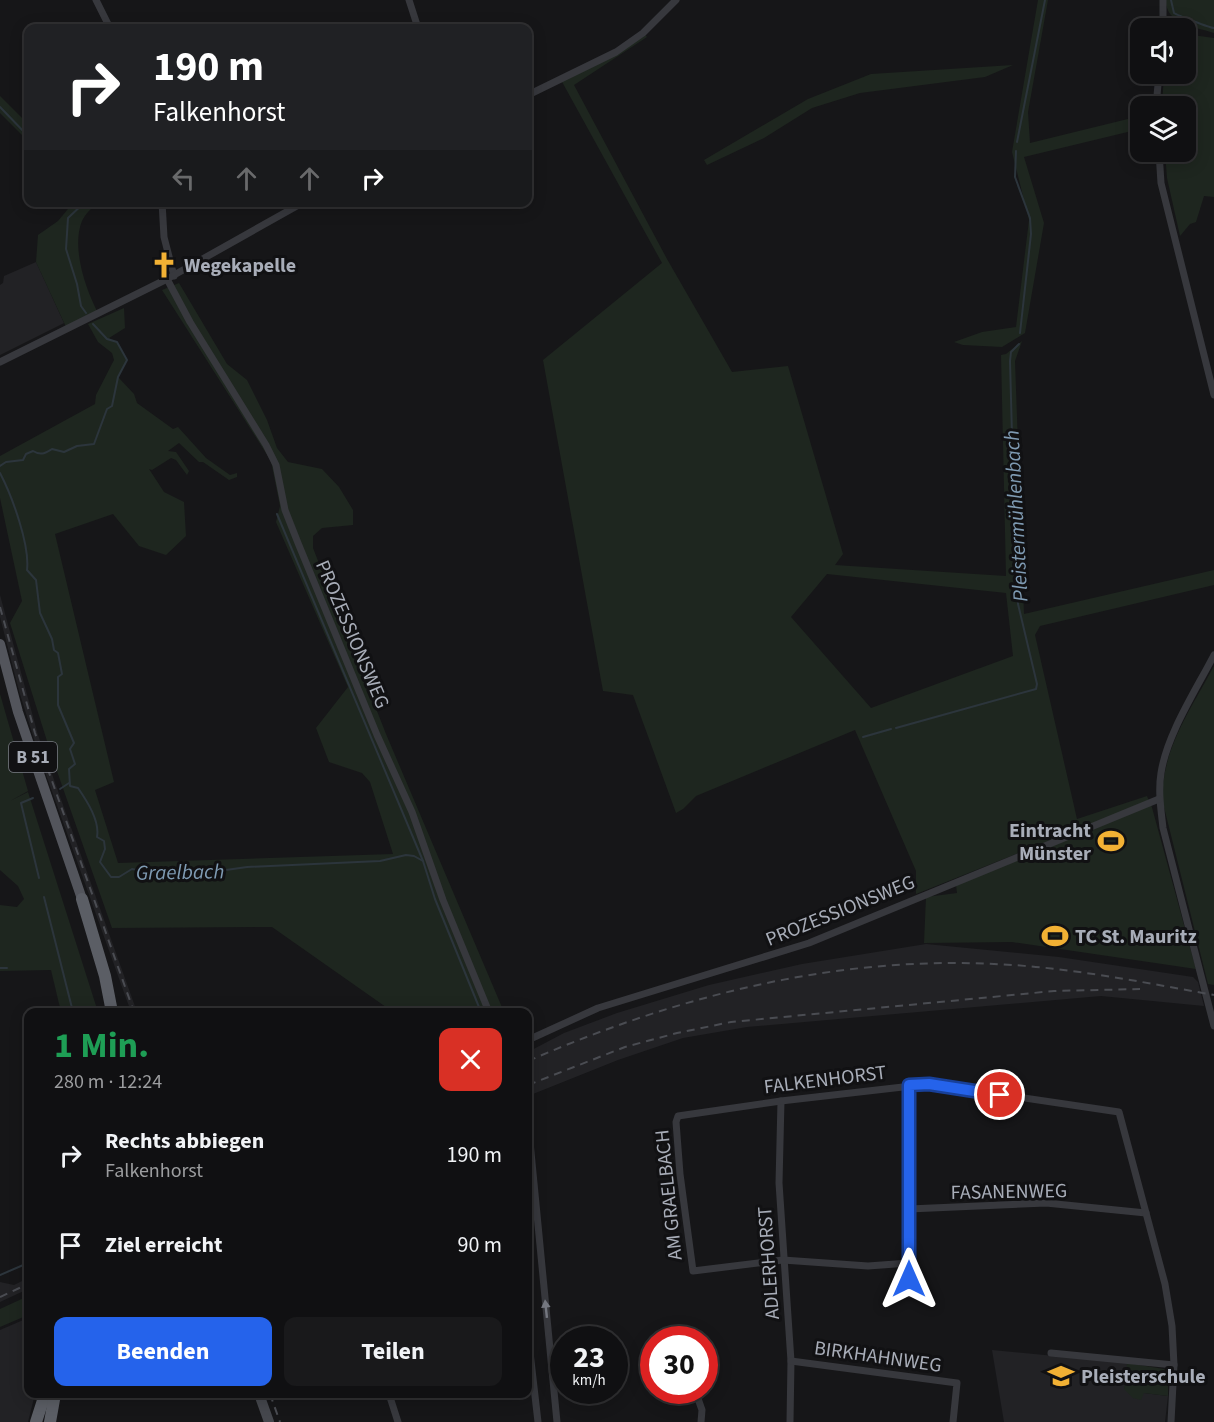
<!DOCTYPE html>
<html lang="de">
<meta charset="utf-8">
<style>
:root{--surface:#101012;--page:#19191b;--text:#f1f3f6;--muted:#9c9d9f;--line:#303032;--accent:#2563eb}
body{margin:0;font-family:"Source Sans 3",sans-serif;background:var(--page);color:var(--text);height:100vh;display:flex;flex-direction:column;font-size:22px;white-space:nowrap}
*{box-sizing:border-box;margin:0}
p{font-size:20px;color:var(--muted)}
.icon{flex:none;width:33px;height:33px;fill:none;stroke:currentColor;stroke-width:2;stroke-linecap:round;stroke-linejoin:round}
.map{position:relative;flex:1;overflow:hidden}
.side{position:absolute;left:24px;top:1008px;width:508px;height:390px;display:flex;flex-direction:column;background:var(--surface);border-radius:12px;box-shadow:0 3px 15px #0003,0 0 0 2px var(--line)}
.side>*{flex:none}
.banner{position:absolute;left:24px;top:24px;width:508px;height:183px;border-radius:12px;box-shadow:0 3px 15px #0003,0 0 0 2px var(--line);background:#202124;color:#fff;overflow:hidden}
.fabs{position:absolute;left:1130px;top:18px;display:grid;gap:12px}
.fabs a{display:grid;place-items:center;width:66px;height:66px;border-radius:12px;background:var(--surface);box-shadow:0 3px 15px #0003,0 0 0 2px var(--line);font-size:30px}
.speed{position:absolute;left:550px;top:1326px;display:flex;gap:12px;font-size:30px;font-weight:700;text-align:center}
.speed>*{display:grid;place-content:center;width:78px;height:78px;border-radius:50%;background:var(--surface);box-shadow:0 3px 15px #0003,0 0 0 2px var(--line);line-height:1}
.speed small{font-size:15px;font-weight:400}
.speed .limit{border:9px solid #d22;background:#fff;color:#111}
.pin{position:absolute;display:grid;place-items:center;width:51px;height:51px;color:#fff;margin:-26px;border:3px solid #fff;border-radius:50%;box-shadow:0 2px 6px #0007}
.me{position:absolute;width:66px;margin:-33px;rotate:0deg;stroke-linejoin:round;filter:drop-shadow(0 0 4px #0008)}
.turn{display:flex;align-items:center;gap:21px;height:126px;padding:0 30px;font-size:27px}
.turn .icon{width:78px;height:78px;stroke-width:2.5}
.turn b{display:block;font-size:42px;line-height:51px}
.lanes{display:flex;align-items:center;height:57px;padding:0 30px;background:#0003;justify-content:center;gap:30px;direction:ltr}
.lanes .off{opacity:.35}
.round{display:grid;place-items:center;flex:none;width:63px;height:63px;border-radius:12px;background:var(--page)}
.summary{display:flex;align-items:center;justify-content:space-between;height:102px;padding:0 30px}
h1{font-size:36px;font-weight:700;line-height:45px;color:#1e9e55}
.button{display:flex;gap:12px;margin-top:auto;padding:12px 30px}
.button a{flex:1;height:69px;border-radius:12px;background:var(--accent);color:#fff;font-size:24px;font-weight:700;line-height:69px;text-align:center}
.button a+a{background:var(--page);color:var(--text)}
ul{padding:0;list-style:none}
li{display:flex;align-items:center;gap:18px;height:90px;padding:0 30px}
li div{flex:1}
li b{display:block;font-size:22px}
li em{font-style:normal}
.map>svg:first-child{display:block}
.built{fill:#222225}
.green{fill:#1e261f;fill-rule:evenodd}
.lines{fill:none;stroke-linecap:round;stroke-linejoin:round}
.stream{stroke:#2c353c;stroke-width:2}
.minor{stroke:#37383d;stroke-width:7}
.secondary{stroke:#45474d;stroke-width:10}
.primary{stroke:#53555c;stroke-width:10}
.trunk{stroke:#5b5e65;stroke-width:12}
.rail{stroke:#4a4c52;stroke-width:2;stroke-dasharray:8 6;stroke-linecap:butt}
.oneway{fill:#757881}
.route-casing{stroke:#184099;stroke-width:15}
.route{stroke:#2563eb;stroke-width:10}
.labels{text-anchor:middle;stroke-width:6;stroke-linejoin:round;paint-order:stroke}
.shield{fill:#111113;stroke:#7b7e86;stroke-width:1.5}
.shield-label{font-size:18px;font-weight:bold;fill:#a8adb8}
.poi-label{font-size:20px;font-weight:bold;fill:#a8adb8;stroke:#111113;text-anchor:start}
.street-label{font-size:20px;fill:#a8adb8;stroke:#111113}
.water-label{font-size:21px;font-style:italic;fill:#7f9bb3;stroke:#111113}
</style>
<div class="map">
<svg width="1214" height="1422" viewBox="0 0 1214 1422">
<rect width="100%" height="100%" fill="#161618"/>
<g class="built">
<polygon points="36,262 64,323 0,355 0,285 3,283 4,276"/>
<polygon points="0,595 38,735 137,1012 131,1012 39,755 19,691 0,617"/>
<polygon points="926,944 1059,957 1193,977 1198,982 1204,1006 1101,996 747,1027 683,1038 618,1060 528,1096 528,1052 564,1033 617,1013 709,985 802,964"/>
<polygon points="28,1278 28,1289 0,1302 0,1282 14,1285"/>
<polygon points="28,1318 28,1394 35,1394 28,1422 0,1422 0,1330"/>
<polygon points="992,1350 1127,1363 1144,1393 1168,1396 1165,1422 1004,1422"/>
</g>
<g class="green">
<polygon points="1038,0 1048,0 1028,112 1030,143 1140,116 1140,129 1024,157 1044,223 1025,333 1002,347 963,345 954,342 982,332 1016,327 1029,220 1012,152"/>
<path d="M1166,0H1214V33C1196,27 1165,24 1166,0Z"/>
<path d="M643,33L647,37L574,85L667,259L732,372L788,366L843,554L835,565L1006,576L1001,355L1006,354L1022,341L1015,361L1024,614L1214,570V585L1040,626L1035,635L1077,819L1147,796L1149,801L916,894V871L855,730L696,796L683,809L676,813L633,695L603,691L543,360L662,263L561,80ZM827,574L1006,593L1013,656L871,708L791,617Z"/>
<polygon points="1185,34 1214,38 1214,197 1204,196 1196,222 1190,224 1180,236 1167,178 1165,152 1185,152 1185,106 1162,106 1164,74 1185,74"/>
<polygon points="1013,65 985,77 860,93 812,108 764,138 707,165 704,160 808,99 871,74"/>
<polygon points="0,96 28,124 28,141 0,113"/>
<path d="M73,203H122L115,209L97,203C92,208 85,214 82,221C71,248 86,290 98,313L67,329L36,262L38,235L58,221Z"/>
<polygon points="179,283 227,364 247,380 267,420 277,448 288,462 322,469 339,487 353,510 353,525 322,528 313,536 313,548 386,734 504,1012 393,1012 272,927 112,928 52,757 10,623 22,601 0,498 0,456 95,404 96,395 114,360 112,353 98,342 88,324 124,308 125,328 109,338 117,342 127,360 118,377 134,394 137,403 173,429 178,427 206,458 230,475 237,473 237,477 229,480 203,462 199,462 179,443 168,451 176,452 189,471 187,475 176,460 171,458 152,470 149,469 164,492 184,502 186,536 166,555 139,546 113,514 55,534 114,782 95,790 118,863 393,854 370,782 362,773 329,762 316,728 348,687 276,522 280,506 271,461 162,290"/>
<path d="M1214,666V985L1208,984L1162,799C1163,747 1190,711 1214,666Z"/>
<polygon points="0,694 28,791 10,801 28,792 98,1012 61,1012 51,970 0,971 0,905 17,907 24,899 18,886 0,870"/>
<polygon points="1151,804 1196,969 1012,942 924,943 926,897 957,893 956,885"/>
<polygon points="28,1296 28,1315 0,1327 0,1309"/>
<polygon points="1127,1363 1164,1369 1168,1374 1168,1396 1144,1393 1141,1400 1133,1398 1124,1389"/>
</g>
<g class="lines">
<g class="stream">
<path d="M1171,0L1174,13C1177,15 1210,28 1214,28"/>
<polyline points="0,107 28,136"/>
<polyline points="1017,142 1045,0"/>
<polyline points="1016,151 1015,177 1030,218 1031,234 1020,333"/>
<polyline points="85,202 68,218 66,249 77,284 81,306 86,313"/>
<path d="M0,466L6,462L23,460L26,454L33,451C41,456 45,453 52,449L64,452L77,446L94,444L107,409L112,406L118,377L127,360L117,342L107,339L93,324"/>
<path d="M0,473C12,496 30,545 27,570L36,580L40,613L52,639L54,650L58,653L62,674L58,677V705L74,743L70,749L75,764L69,769L70,786L78,788C87,801 100,821 97,837L104,841L105,849L100,862L111,877H119L132,869L147,872L158,868L173,871L196,870L205,873L247,867L380,861L406,855L414,856L423,861"/>
<polyline points="277,514 423,861 435,899 481,1012"/>
<polyline points="896,728 1036,689 1037,684 1018,604 1016,585 1010,361 1011,352 1019,344"/>
<polyline points="863,737 891,729"/>
<polyline points="60,789 69,783"/>
<polyline points="33,798 21,803 39,878"/>
<polyline points="44,897 73,1012"/>
<polyline points="0,968 7,968"/>
<polyline points="0,1275 28,1263"/>
</g>
<g class="minor">
<polyline points="96,0 110,28"/>
<polyline points="409,0 418,28"/>
<polyline points="1163,28 1163,0"/>
<polyline points="528,95 616,52 643,33 676,0"/>
<polyline points="1156,106 1159,74"/>
<polyline points="1159,152 1161,183 1214,395"/>
<polyline points="162,202 164,237 174,276"/>
<polyline points="167,279 190,322 266,445 276,465 285,510 298,543 377,735 412,812 443,900 489,1012"/>
<polyline points="0,362 167,279 304,202"/>
<path d="M1214,655C1196,690 1167,734 1161,773C1158,791 1161,810 1163,828L1214,1026"/>
<polyline points="528,1040 598,1008 809,943 1159,799"/>
<polyline points="781,1101 779,1183 791,1361 790,1422"/>
<polyline points="528,1121 557,1422"/>
<polyline points="909,1209 1046,1203 1146,1213"/>
<polyline points="909,1263 868,1266 783,1260 693,1271 680,1174 676,1122 678,1116 781,1101 929,1084 1119,1112 1165,1284 1172,1326 1174,1365 1171,1422"/>
<polyline points="909,1294 909,1085"/>
<polyline points="528,1335 538,1422"/>
<polyline points="1051,1353 1174,1365"/>
<polyline points="791,1361 957,1383 953,1422"/>
<polyline points="695,1390 702,1410 701,1422"/>
<polyline points="389,1394 398,1422"/>
</g>
<polyline class="secondary" points="259,1394 269,1422"/>
<polyline class="primary" points="0,644 18,712 82,899"/>
<g class="trunk">
<polyline points="82,899 105,976 112,1012"/>
<polyline points="36,1422 45,1394"/>
<polyline points="50,1422 55,1394"/>
</g>
<g class="rail">
<polyline points="0,607 35,733 134,1012"/>
<path d="M528,1061C675,997 832,956 994,964C1068,967 1141,982 1214,995"/>
<polyline points="528,1085 625,1047 677,1033 731,1022 1054,991 1140,989"/>
<polyline points="0,1297 28,1284"/>
<polyline points="270,1394 280,1422"/>
</g>
</g>
<defs><path id="oneway-solid" d="M-6-.8H1V-3.2L6.5 0L1 3.2V.8H-6Z" transform="scale(1.5)"/></defs>
<use class="oneway" href="#oneway-solid" transform="translate(546 1309) rotate(-96)"/>
<g class="lines">
<g class="route-casing">
<polyline id="route" points="909,1279 909,1085 929,1084 1000,1095"/>
</g>
<use href="#route" class="route"/>
</g>
<defs>
<g id="church-bare" transform="scale(2.07)"><path d="M-1.2-6h2.4v3.5h3.3v2.4h-3.3V6h-2.4V-.1h-3.3v-2.4h3.3Z" fill="#f2b134" stroke="#111113" stroke-width="2.5" paint-order="stroke"/></g>
<g id="stadium-bare" transform="scale(2.07)"><path d="M0-5a6.5 5 0 1 0 0 10a6.5 5 0 1 0 0-10ZM-3.5-1.8h7v3.6h-7Z" fill="#f2b134" stroke="#111113" stroke-width="2.5" paint-order="stroke"/></g>
<g id="school-bare" transform="scale(2.07)"><path d="M0-5L7-2L0 1L-7-2ZM-4 1L0 2.5L4 1V4Q0 6-4 4Z" fill="#f2b134" stroke="#111113" stroke-width="2.5" paint-order="stroke"/></g>
</defs>
<g fill-rule="evenodd">
<use href="#church-bare" x="164" y="265"/>
<use href="#stadium-bare" x="1111" y="841"/>
<use href="#stadium-bare" x="1055" y="936"/>
<use href="#school-bare" x="1061" y="1376"/>
</g>
<g class="labels">
<rect class="shield" x="9" y="742" width="48" height="30" rx="4.5"/>
<g class="shield-label">
<text x="33" y="763">B 51</text>
</g>
<g class="poi-label">
<text x="184" y="272">Wegekapelle</text>
<text x="1091" y="837" text-anchor="end">Eintracht<tspan x="1091" dy="23">Münster</tspan></text>
<text x="1075" y="943">TC St. Mauritz</text>
<text x="1081" y="1383">Pleisterschule</text>
</g>
<g class="street-label">
<text transform="translate(353 634) rotate(67)" y="7">PROZESSIONSWEG</text>
<text transform="translate(840 910) rotate(-22)" y="7">PROZESSIONSWEG</text>
<text transform="translate(825 1079) rotate(-7)" y="7">FALKENHORST</text>
<text transform="translate(1009 1191) rotate(-1)" y="7">FASANENWEG</text>
<text transform="translate(668 1195) rotate(-96)" y="7">AM GRAELBACH</text>
<text transform="translate(768 1263) rotate(-94)" y="7">ADLERHORST</text>
<text transform="translate(878 1356) rotate(8)" y="7">BIRKHAHNWEG</text>
</g>
<g class="water-label">
<text transform="translate(1016 516) rotate(-93)" y="7">Pleistermühlenbach</text>
<text transform="translate(180 872) rotate(-1)" y="7">Graelbach</text>
</g>
</g>
</svg>
<div class="fabs">
<a><svg class="icon" aria-label="sound" viewBox="0 0 24 24"><path d="M4 9h4l5-4v14l-5-4H4zM17 9q2 3 0 6"/></svg></a>
<a><svg class="icon" aria-label="layers" viewBox="0 0 24 24"><path d="M12 4l9 5-9 5-9-5zM3 14l9 5 9-5"/></svg></a>
</div>
<div class="speed"><div>23<small>km/h</small></div><div class="limit">30</div></div>
<div class="pin" style="left:1000px;top:1095px;background:#d93025"><svg class="icon" aria-label="arrive" viewBox="0 0 24 24"><path d="M6 21V4h12l-3 4 3 4H6"/></svg></div>
<svg class="me" style="left:909px;top:1279px" viewBox="-20 -20 40 40"><path d="M0-17L14 15 0 8-14 15z" fill="#2563eb" stroke="#fff" stroke-width="4"/></svg>
<div class="banner">
<div class="turn"><svg class="icon" aria-label="right" viewBox="0 0 24 24"><path d="M7 20v-9h11M14 6l5 5-5 5"/></svg><div><b>190 m</b>Falkenhorst</div></div>
<div class="lanes"><svg class="icon off" aria-label="left" viewBox="0 0 24 24"><path d="M17 20v-9H6M10 6l-5 5 5 5"/></svg><svg class="icon off" aria-label="ahead" viewBox="0 0 24 24"><path d="M12 20V5M6 11l6-6 6 6"/></svg><svg class="icon off" aria-label="ahead" viewBox="0 0 24 24"><path d="M12 20V5M6 11l6-6 6 6"/></svg><svg class="icon" aria-label="right" viewBox="0 0 24 24"><path d="M7 20v-9h11M14 6l5 5-5 5"/></svg></div>
</div>
<section class="side">
<div class="summary"><div><h1>1 Min.</h1><p>280 m · 12:24</p></div><a class="round" style="background:#d93025;color:#fff"><svg class="icon" aria-label="close" viewBox="0 0 24 24"><path d="M6 6l12 12M18 6L6 18"/></svg></a></div>
<ul>
<li><svg class="icon" aria-label="right" viewBox="0 0 24 24"><path d="M7 20v-9h11M14 6l5 5-5 5"/></svg><div><b>Rechts abbiegen</b><p>Falkenhorst</p></div><em>190 m</em></li>
<li><svg class="icon" aria-label="arrive" viewBox="0 0 24 24"><path d="M6 21V4h12l-3 4 3 4H6"/></svg><div><b>Ziel erreicht</b></div><em>90 m</em></li>
</ul>
<div class="button"><a>Beenden</a><a>Teilen</a></div>
</section>
</div>
